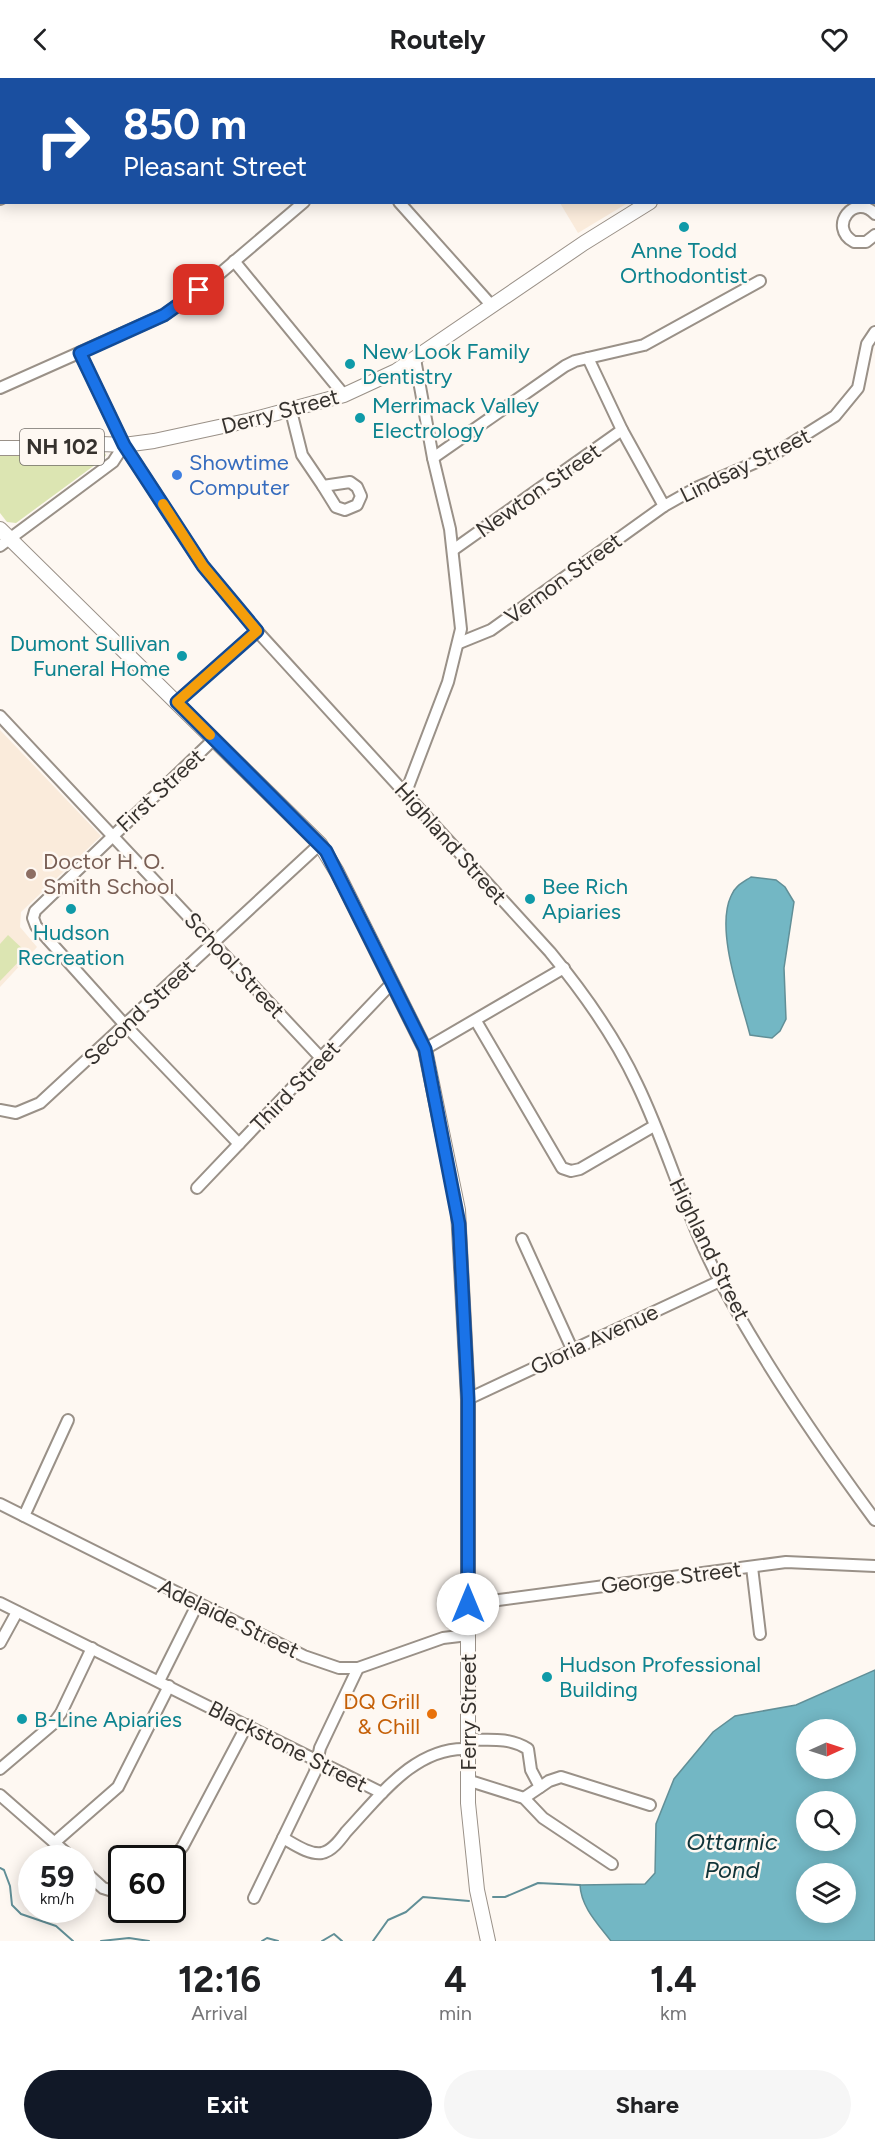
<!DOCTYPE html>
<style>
:root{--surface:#fff;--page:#f6f6f6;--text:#202124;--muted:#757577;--accent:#111827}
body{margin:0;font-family:Figtree,sans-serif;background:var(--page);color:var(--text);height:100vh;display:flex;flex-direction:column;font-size:22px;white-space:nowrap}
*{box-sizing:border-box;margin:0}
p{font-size:20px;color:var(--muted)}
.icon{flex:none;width:33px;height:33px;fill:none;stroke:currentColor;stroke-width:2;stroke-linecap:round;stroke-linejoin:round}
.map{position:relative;height:1863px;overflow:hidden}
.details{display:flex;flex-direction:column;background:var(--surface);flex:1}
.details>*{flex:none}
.top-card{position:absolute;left:0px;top:0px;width:876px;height:126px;box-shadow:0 3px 15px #0003;background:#1a4fa0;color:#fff;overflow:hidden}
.needle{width:39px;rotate:87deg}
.controls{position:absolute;left:796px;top:1641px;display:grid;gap:12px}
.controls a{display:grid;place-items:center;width:60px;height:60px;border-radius:50%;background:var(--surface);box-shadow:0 3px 15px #0003;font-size:30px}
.speed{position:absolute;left:18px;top:1767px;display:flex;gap:12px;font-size:30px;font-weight:700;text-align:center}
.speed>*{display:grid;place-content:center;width:78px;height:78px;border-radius:50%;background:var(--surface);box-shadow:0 3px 15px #0003;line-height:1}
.speed small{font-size:15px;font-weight:400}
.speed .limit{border:3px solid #111;border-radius:9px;background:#fff;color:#111}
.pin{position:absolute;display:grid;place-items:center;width:51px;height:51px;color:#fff;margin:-26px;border-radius:12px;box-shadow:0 3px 9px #0006}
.me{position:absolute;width:66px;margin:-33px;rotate:0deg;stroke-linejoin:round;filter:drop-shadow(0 0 4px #0008)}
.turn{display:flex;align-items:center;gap:21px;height:126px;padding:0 24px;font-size:27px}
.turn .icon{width:78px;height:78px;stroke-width:2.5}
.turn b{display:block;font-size:42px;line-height:51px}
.eta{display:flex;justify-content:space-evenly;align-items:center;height:102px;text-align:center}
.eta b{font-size:36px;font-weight:700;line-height:42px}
.cta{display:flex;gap:12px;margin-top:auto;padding:12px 24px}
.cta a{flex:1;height:69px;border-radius:36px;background:var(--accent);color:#fff;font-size:24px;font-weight:700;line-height:69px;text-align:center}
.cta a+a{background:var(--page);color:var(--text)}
header{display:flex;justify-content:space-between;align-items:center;height:78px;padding:0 24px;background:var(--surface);font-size:27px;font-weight:700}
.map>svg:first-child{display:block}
.built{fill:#faebdb}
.green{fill:#dce5b2}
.water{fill:#73b7c4;stroke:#618f97;stroke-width:1.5;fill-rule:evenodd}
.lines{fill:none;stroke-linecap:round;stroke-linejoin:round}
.stream{stroke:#618f97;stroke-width:2}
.minor-casing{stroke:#9a9188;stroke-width:14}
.major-casing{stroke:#9a9188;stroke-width:16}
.minor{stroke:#fff;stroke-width:10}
.major{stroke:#fff;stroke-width:14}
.route-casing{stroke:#114b97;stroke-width:15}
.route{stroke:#1a73e8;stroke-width:10}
.slow{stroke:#f59e0b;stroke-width:10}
.culture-dot{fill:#0f9aa8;stroke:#fef8f2;stroke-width:2}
.shop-dot{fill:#3f7fe0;stroke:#fef8f2;stroke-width:2}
.education-dot{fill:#8d6e63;stroke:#fef8f2;stroke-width:2}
.food-dot{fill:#e8710a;stroke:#fef8f2;stroke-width:2}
.labels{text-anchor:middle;stroke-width:5;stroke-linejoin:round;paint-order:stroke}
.shield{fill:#fef8f2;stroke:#726d69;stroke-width:1.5}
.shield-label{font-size:21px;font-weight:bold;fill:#36322e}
.culture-label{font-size:22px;fill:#0d838f;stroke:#fef8f2;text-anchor:start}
.street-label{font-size:22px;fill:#36322e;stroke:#fef8f2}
.shop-label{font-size:22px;fill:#366cbe;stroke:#fef8f2;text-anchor:start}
.education-label{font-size:22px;fill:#785e54;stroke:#fef8f2;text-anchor:start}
.food-label{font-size:22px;fill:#c56008;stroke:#fef8f2;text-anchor:end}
.water-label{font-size:24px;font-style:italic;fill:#103338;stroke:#fef8f2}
</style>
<header><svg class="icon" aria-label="back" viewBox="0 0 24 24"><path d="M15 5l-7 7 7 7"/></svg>Routely<svg class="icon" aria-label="heart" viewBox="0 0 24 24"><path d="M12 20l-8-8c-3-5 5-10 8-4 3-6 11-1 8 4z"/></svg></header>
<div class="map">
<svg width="875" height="1863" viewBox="0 0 875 1863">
<rect width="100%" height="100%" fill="#fef8f2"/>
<g class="built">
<polygon points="625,125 626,126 578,155 560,125"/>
<polygon points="0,652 101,758 21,834 20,849 37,869 0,909"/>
</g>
<g class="green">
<polygon points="103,373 106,377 103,381 16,445 7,444 0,435 0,378"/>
<polygon points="8,857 27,875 0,903 0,866"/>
</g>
<g class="water">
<polygon points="0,0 106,0 2,2 0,90"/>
<path d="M751,799L776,802L785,809L794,824L784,890L786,941L780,953L772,960L750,957C741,921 715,852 731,818C735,808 742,805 751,799Z"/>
<path d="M875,1592V1863H611C598,1846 581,1829 580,1807L645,1806L655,1795L656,1746L674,1701L713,1654L735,1638L796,1627ZM807,1652H846V1690H807ZM807,1724H846V1762H807ZM807,1796H846V1834H807Z"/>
</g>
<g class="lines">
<g class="stream">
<polyline points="0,1790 4,1792 10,1808 12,1827 21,1836 56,1848 73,1863"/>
<polyline points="493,1819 505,1819 538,1805 580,1807"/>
<polyline points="101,1863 129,1860 149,1863"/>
<polyline points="262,1863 267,1860 278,1863"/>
<polyline points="322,1863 334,1856 342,1863"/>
<polyline points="373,1863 388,1842 406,1834 423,1819 469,1823"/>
</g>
<g class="minor-casing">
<g id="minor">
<polyline points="292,0 293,2"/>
<polyline points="183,2 185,0"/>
<polyline points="459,2 461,0"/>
<polyline points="874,42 875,43"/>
<polyline points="0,121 2,120"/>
<polyline points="399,124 492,228"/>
<path d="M875,136C855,114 827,149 854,164H866L875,157"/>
<polyline points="234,183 344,317"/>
<path d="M80,275L124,367L203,488L257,553L550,874C583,914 615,959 637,1006C668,1070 686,1140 720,1203C764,1286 819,1366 875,1442"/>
<polyline points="588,280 622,352 664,428"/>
<polyline points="0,310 164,237 210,204 304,124"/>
<polyline points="291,333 302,377 323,408"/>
<polyline points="433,380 565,288 575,283 644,267 760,203"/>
<polygon points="350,404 357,409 361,418 357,427 345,432 336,429 323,408"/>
<polyline points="0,468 113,384 124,367"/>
<polyline points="453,472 622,352"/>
<polyline points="459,565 491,552 664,428 696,410 773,377 835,338 858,310 867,266 875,254"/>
<polyline points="177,624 257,553"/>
<polyline points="0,638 321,980"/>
<polyline points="214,661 35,833 33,840 36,848 125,947 239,1066"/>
<polyline points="406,714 448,604 461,551 450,451 433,380 415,281"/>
<polyline points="476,943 562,1090 571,1093 580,1091 654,1048"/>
<polyline points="425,971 564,890"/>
<polyline points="0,1032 16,1035 40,1025 320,766"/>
<polyline points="197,1110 392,905"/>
<polyline points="522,1161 572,1271"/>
<polyline points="468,1321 720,1203"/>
<polyline points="0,1426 304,1578 339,1590 358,1590 443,1560 468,1557"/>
<polyline points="24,1438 68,1342"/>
<polyline points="752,1489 760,1556"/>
<polyline points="0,1525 382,1715"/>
<polyline points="468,1526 786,1484 875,1488"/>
<polyline points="0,1565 17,1534"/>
<polyline points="159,1603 198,1525"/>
<path d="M468,1662C490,1662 509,1659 528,1671L531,1692L540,1709"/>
<polyline points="0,1691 53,1646 61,1635 92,1570"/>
<polyline points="467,1702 524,1720 543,1740 612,1786"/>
<polyline points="0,1717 72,1780"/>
<polyline points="524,1720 549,1703 561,1699 650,1727"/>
<path d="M283,1760C294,1766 309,1777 322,1775C332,1773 340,1762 346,1754C379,1719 415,1668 468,1671"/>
<polyline points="55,1764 118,1709 169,1608"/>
<polyline points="172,1782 183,1768 247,1647"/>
<polyline points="82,1791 103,1810 122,1816"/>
<polyline points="254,1820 315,1694 320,1670 358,1590"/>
</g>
</g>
<g class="major-casing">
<g id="major">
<polyline points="874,3 875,3"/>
<polyline points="0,370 51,370 102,366 124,367 154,363 251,342 344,317 396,293 584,165 650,124"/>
<polyline points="0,451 320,766 337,794 425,971 458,1132 468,1321 468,1725 477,1812 488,1863"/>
</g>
</g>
<use href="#minor" class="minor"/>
<use href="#major" class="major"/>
</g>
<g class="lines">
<g class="route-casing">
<polyline id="route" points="199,212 164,237 80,275 124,367 203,488 257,553 177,624 326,773 425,971 459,1146 468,1321 468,1526"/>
</g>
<use href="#route" class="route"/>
<polyline class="slow" points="163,426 203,488 257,553 177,624 210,657"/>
</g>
<g class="culture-dot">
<circle cx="684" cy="149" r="6"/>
<circle cx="350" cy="286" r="6"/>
<circle cx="360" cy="340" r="6"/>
<circle cx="182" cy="578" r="6"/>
<circle cx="530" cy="821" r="6"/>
<circle cx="71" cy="831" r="6"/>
<circle cx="547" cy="1599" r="6"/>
<circle cx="22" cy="1641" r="6"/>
</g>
<circle class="shop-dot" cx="177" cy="397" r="6"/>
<circle class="education-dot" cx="31" cy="796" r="6"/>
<circle class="food-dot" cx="432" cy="1636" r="6"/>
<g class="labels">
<rect class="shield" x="20" y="351" width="84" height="36" rx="4.5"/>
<g class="shield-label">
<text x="62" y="376">NH 102</text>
</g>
<g class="culture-label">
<text x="684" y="180" text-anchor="middle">Anne Todd<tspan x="684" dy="25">Orthodontist</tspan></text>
<text x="362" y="281">New Look Family<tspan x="362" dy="25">Dentistry</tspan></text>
<text x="372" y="335">Merrimack Valley<tspan x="372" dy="25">Electrology</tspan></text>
<text x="170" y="573" text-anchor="end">Dumont Sullivan<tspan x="170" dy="25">Funeral Home</tspan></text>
<text x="542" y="816">Bee Rich<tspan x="542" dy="25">Apiaries</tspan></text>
<text x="71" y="862" text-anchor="middle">Hudson<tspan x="71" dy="25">Recreation</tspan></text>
<text x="559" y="1594">Hudson Professional<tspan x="559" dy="25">Building</tspan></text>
<text x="34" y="1649">B-Line Apiaries</text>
</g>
<g class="street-label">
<text transform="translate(280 333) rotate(-15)" y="8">Derry Street</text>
<text transform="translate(745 387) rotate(-26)" y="8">Lindsay Street</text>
<text transform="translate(538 412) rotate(-35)" y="8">Newton Street</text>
<text transform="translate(563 500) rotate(-36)" y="8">Vernon Street</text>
<text transform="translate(160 712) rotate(-43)" y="8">First Street</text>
<text transform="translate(451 765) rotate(48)" y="8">Highland Street</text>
<text transform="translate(235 887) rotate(47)" y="8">School Street</text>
<text transform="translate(139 934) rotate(-43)" y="8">Second Street</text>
<text transform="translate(295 1008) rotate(-46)" y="8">Third Street</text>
<text transform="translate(710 1171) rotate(64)" y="8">Highland Street</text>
<text transform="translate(594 1261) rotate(-25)" y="8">Gloria Avenue</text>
<text transform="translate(671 1499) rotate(-7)" y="8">George Street</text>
<text transform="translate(229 1540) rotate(26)" y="8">Adelaide Street</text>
<text transform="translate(468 1634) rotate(-90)" y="8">Ferry Street</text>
<text transform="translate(288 1668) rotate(27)" y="8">Blackstone Street</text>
</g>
<g class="shop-label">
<text x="189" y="392">Showtime<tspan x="189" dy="25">Computer</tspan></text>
</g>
<g class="education-label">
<text x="43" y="791">Doctor H. O.<tspan x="43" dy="25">Smith School</tspan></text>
</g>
<g class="food-label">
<text x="420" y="1631">DQ Grill<tspan x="420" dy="25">&amp; Chill</tspan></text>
</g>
<g class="water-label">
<text x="732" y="1772">Ottarnic<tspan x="732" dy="28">Pond</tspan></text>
</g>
</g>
</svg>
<div class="controls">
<a><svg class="needle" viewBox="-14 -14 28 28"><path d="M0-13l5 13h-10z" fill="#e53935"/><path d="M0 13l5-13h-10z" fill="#757577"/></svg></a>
<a><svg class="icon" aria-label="search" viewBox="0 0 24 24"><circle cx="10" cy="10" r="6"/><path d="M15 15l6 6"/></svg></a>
<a><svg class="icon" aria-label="layers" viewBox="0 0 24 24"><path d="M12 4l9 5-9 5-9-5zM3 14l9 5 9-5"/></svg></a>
</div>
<div class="speed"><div>59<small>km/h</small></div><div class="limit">60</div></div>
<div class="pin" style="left:199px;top:212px;background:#d93025"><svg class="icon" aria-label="arrive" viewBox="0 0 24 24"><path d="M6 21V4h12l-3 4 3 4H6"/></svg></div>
<svg class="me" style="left:468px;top:1526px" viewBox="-20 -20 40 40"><circle r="19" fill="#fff"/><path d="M0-13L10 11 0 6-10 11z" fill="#1a73e8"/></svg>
<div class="top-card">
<div class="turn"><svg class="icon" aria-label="right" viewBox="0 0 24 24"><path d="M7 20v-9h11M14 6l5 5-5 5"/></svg><div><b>850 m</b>Pleasant Street</div></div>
</div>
</div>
<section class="details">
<div class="eta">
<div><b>12:16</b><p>Arrival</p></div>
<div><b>4</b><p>min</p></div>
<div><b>1.4</b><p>km</p></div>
</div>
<div class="cta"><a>Exit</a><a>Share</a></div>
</section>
